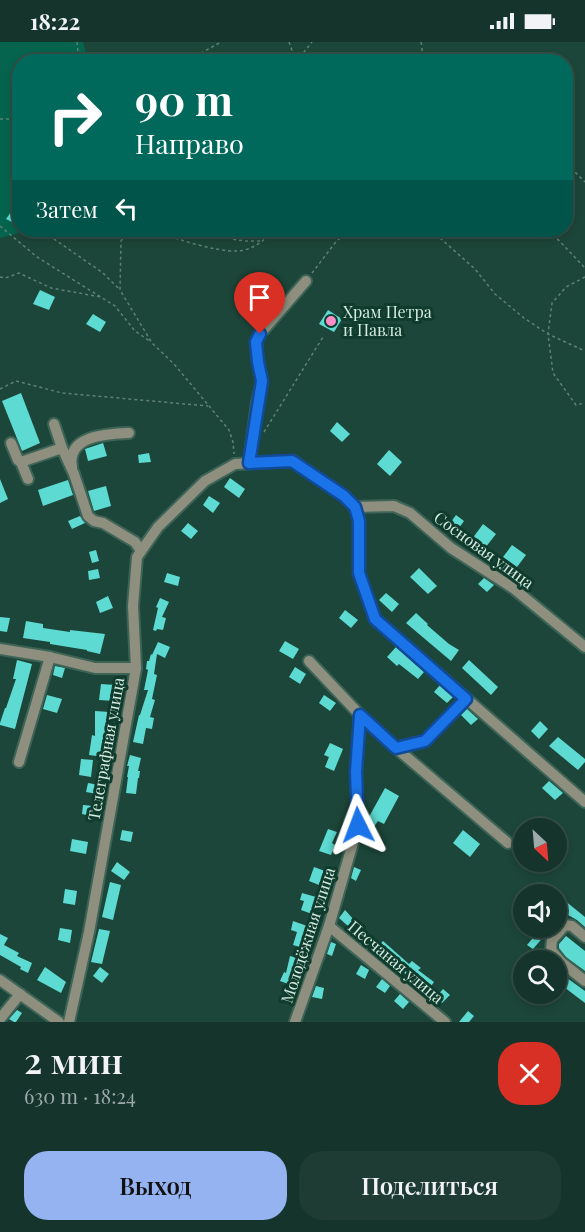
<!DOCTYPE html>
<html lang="ru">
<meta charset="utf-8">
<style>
:root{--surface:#15342b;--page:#1e3c33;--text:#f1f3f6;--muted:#9daaa9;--line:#344f47;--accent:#95b2f1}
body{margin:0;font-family:"Playfair Display",serif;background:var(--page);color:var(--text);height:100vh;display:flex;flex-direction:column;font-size:22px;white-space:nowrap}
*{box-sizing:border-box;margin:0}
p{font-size:20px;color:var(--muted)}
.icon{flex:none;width:33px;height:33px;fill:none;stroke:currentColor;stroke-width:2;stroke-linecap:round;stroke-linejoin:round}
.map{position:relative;height:980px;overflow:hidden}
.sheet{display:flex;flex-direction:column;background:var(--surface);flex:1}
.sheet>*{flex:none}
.guide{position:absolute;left:12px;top:12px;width:561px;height:183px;border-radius:24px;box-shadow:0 3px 9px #0003,0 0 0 2px var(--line);background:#00695c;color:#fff;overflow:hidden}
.needle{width:39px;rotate:154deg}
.buttons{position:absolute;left:513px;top:776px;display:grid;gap:12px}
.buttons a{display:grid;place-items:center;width:54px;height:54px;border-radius:50%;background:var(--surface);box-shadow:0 3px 9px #0003,0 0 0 2px var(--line);font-size:30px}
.pin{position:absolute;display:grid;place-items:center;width:51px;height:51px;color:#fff;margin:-62px -26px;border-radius:50% 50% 50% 0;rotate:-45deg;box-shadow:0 0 6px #0007}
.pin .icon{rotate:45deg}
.me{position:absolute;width:66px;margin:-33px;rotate:357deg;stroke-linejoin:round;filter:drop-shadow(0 0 4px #0008)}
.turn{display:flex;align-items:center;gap:21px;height:126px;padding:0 24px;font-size:27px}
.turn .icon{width:78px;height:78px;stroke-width:2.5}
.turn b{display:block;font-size:42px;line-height:51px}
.then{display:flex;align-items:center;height:57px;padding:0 24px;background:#0003;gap:12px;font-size:22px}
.round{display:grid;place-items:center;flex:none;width:63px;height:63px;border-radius:24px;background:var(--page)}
.summary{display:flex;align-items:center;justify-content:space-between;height:102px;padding:0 24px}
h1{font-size:36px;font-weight:600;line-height:45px}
.button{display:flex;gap:12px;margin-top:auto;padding:12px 24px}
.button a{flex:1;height:69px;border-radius:24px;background:var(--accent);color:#111;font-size:24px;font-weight:600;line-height:69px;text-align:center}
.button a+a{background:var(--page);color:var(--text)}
.status{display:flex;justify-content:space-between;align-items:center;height:42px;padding:0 30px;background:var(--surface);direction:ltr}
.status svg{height:16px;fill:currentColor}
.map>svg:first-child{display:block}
.green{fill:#05644d}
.building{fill:#5ddbd3}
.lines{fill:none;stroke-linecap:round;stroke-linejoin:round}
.minor-casing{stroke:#3d6457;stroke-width:14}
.path{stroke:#5f8176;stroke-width:1.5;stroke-dasharray:3 3;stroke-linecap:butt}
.minor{stroke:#8e8f7e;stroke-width:10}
.route-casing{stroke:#114b97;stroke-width:15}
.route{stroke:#1a73e8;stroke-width:10}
.poi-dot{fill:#fb8fc5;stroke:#103c2e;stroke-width:2}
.labels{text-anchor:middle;stroke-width:6;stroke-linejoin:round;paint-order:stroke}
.poi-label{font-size:16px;fill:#d5ebe2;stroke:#103c2e;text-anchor:start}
.street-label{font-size:16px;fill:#d5ebe2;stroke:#103c2e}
</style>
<div class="status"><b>18:22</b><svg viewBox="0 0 49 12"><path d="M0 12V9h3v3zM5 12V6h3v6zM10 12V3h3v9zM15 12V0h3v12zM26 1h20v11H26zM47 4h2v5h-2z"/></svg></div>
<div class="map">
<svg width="585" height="980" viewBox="0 0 585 980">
<rect width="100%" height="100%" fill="#1c4639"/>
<polygon class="green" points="0,0 83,0 88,19 20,20 20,188 30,188 0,196"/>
<g class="building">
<polygon points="11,170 20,175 20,184 6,177"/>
<polygon points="40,248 55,255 49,268 33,262"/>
<polygon points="328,268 342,277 334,290 319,282"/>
<polygon points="93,272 106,280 100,290 86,282"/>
<polygon points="21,351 40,401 22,409 2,359"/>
<polygon points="337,380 350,392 342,400 330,389"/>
<polygon points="103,401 107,414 88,419 85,407"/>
<polygon points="389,408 402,420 390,434 377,422"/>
<polygon points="149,411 151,420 139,421 138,413"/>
<polygon points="230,436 245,447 239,456 224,445"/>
<polygon points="0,437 8,457 0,461"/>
<polygon points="68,438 73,453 43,464 38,448"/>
<polygon points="106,444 111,464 94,469 88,449"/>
<polygon points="209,454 220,461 213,471 203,463"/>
<polygon points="456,473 464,479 456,490 448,484"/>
<polygon points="80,474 85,481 72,487 68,479"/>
<polygon points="188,481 198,489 191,497 181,489"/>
<polygon points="483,482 496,492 485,506 472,497"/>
<polygon points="512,503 526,513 517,525 503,515"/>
<polygon points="96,508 99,519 92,521 89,510"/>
<polygon points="419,526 437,544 428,552 410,535"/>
<polygon points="98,527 100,536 89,538 88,529"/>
<polygon points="167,531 180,535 178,544 164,540"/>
<polygon points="484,536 494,543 487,550 478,542"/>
<polygon points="386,551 399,562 392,570 379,558"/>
<polygon points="108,554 113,566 100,571 96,560"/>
<polygon points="160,556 169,560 162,575 166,576 163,588 157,587 156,589 153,588 158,566 156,565"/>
<polygon points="345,568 358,578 351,586 339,576"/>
<polygon points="416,571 428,582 427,583 449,602 459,608 451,619 406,581"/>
<polygon points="0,575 10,576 7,590 0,589"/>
<polygon points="26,579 43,582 43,586 70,590 70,588 105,592 100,612 87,609 87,608 50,602 50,600 23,596"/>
<polygon points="285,599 299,607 293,617 279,609"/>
<polygon points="158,600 170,605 165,616 157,612 154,632 157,633 152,657 155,658 150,675 154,676 152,687 146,686 143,702 133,700 139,673 140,673 148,648 144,648 148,628 146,627 147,619 149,619 151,612 152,613"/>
<polygon points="396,605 424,630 418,637 399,622 397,624 387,615"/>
<polygon points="17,618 32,622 15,687 0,683 0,681 5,666 6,666 16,637 13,637"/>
<polygon points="469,618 498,645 491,653 462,626"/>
<polygon points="55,624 65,626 62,636 53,633"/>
<polygon points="295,625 306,632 300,642 289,635"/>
<polygon points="101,642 116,643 114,659 99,658"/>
<polygon points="440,643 453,655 447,661 434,650"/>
<polygon points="47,653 62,657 57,671 43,667"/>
<polygon points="324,653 336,661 330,669 319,661"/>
<polygon points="467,667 478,677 471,683 461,673"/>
<polygon points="95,669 110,670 109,685 104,715 89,713 92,693 95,694"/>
<polygon points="540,679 548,687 539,697 531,689"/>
<polygon points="558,695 585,717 585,720 578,728 549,704"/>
<polygon points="330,701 343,707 334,729 325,725 329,715 324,713"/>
<polygon points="130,713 141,716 138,729 140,729 139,736 138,736 136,752 126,751 128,735 127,735 129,724 127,724"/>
<polygon points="81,717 93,718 91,735 79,733"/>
<polygon points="549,739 563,751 555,758 542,746"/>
<polygon points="88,741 99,743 97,752 86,750"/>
<polygon points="385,746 399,754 384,782 378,779 371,789 365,785 365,782"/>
<polygon points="83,763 94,764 92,774 82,772"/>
<polygon points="328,787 337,790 332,801 335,803 331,813 319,809"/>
<polygon points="122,788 133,790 131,800 120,798"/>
<polygon points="463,788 480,802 470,815 453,801"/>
<polygon points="72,797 88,800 86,812 70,809"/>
<polygon points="117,820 130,830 124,838 111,829"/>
<polygon points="314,825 325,829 319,843 309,839"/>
<polygon points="354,825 361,828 356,839 351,836"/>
<polygon points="110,840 121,843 113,878 102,875"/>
<polygon points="65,847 77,849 75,863 63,861"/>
<polygon points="302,851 316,855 312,872 301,868 304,859 300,858"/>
<polygon points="564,858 585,875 585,885 577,878 568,873 562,873 556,880 556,867"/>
<polygon points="345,868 355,879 349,885 339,876"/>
<polygon points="293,879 310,885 303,906 293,903 297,890 291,888"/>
<polygon points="542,885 552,885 533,907 527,903"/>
<polygon points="60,886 72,888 70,901 58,898"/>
<polygon points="99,887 110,889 102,922 91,920"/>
<polygon points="0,892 8,896 4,903 19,911 17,914 32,921 28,931 20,927 21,925 0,913"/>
<polygon points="566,894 585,909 585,929 566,915 559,906 559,902"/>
<polygon points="383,899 409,922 412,919 421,926 418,928 434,940 427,950 376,907"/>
<polygon points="331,900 336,902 332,914 327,912"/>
<polygon points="290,914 300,917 291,943 280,939 284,930 286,931"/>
<polygon points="361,923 369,928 365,937 356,932"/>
<polygon points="45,925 66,940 61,951 37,938"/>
<polygon points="100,925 109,932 102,941 93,934"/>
<polygon points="556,928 585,949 585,961 556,939"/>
<polygon points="382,937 390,944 385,951 376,945"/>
<polygon points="316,944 324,946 322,957 312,955"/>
<polygon points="443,947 450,953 442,961 436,955"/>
<polygon points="400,952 409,960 403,967 394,959"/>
<polygon points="17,968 22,971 16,980 14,980 9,977"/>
<polygon points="468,969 474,974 469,980 459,980"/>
</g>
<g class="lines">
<g class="minor-casing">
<g id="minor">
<polyline points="54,382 62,406"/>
<polyline points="11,401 18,418 21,420"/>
<polyline points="249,421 257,361 262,339 258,320 256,300 260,292 306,239"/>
<path d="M72,425C66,393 108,392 129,391"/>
<polyline points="28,437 21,420 62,406 74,432 88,474 94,479 103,481 135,500 141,509"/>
<polyline points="355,465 394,464 410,471 451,506 513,546 585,605"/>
<polyline points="0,607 50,615 95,626 136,626"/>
<polyline points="309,619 360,673 396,706 425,699 466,657"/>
<polyline points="396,706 508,801"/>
<polyline points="19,720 50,615"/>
<polyline points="329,884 445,980"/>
<polyline points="585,895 572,884 565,883 552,898 551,908 561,920 585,939"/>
<polyline points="0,938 59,980"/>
<polyline points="0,977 20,952"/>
<polyline points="69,980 89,890 136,626 133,564 137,515 158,485 205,439 235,422 293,419 344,454 355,465 359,479 359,531 375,577 585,760"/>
<polyline points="295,980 329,884 358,783 356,731 360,673"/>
</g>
</g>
<g class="path">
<polyline points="77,0 78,10 82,20"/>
<polyline points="289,0 296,19"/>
<polyline points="421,0 422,5 422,20"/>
<polyline points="185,20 221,0"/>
<polyline points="296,20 312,0"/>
<polyline points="0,77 20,77"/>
<polyline points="566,123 569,124 585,140"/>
<polyline points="0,184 37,215 115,264 135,289 151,300"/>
<polyline points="130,188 121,199 120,248 152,301 174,322 229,388 233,400 234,412"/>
<path d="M153,188C173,196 215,210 237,209C250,209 266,199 272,188"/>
<polyline points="218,188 231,197 245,199 262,199"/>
<polyline points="431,188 475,227 495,252 524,276 548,292 585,309"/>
<polyline points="549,188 585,226"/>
<polyline points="44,190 103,231 119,247"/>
<polyline points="312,231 335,201 348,188"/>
<polyline points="0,235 5,236 19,231 51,246 101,255"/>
<polyline points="585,235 566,245 552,261 548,292 553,331 576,363 585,361"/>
<polyline points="0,347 16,339 62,351 208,364"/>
<polyline points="264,390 323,295"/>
</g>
<use href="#minor" class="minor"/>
</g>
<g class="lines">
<g class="route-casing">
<polyline id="route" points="260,292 256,300 258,320 262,339 249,421 292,419 344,454 355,465 359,479 359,531 375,577 466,657 425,699 396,706 360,673 356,730 358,783"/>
</g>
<use href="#route" class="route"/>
</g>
<circle class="poi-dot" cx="331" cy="279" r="6"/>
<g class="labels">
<g class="poi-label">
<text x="343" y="276">Храм Петра<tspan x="343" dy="18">и Павла</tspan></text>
</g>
<g class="street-label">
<text transform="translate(484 508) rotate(36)" y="6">Сосновая улица</text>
<text transform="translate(106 707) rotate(-80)" y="6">Телеграфная улица</text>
<text transform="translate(308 893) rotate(-72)" y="6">Молодёжная улица</text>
<text transform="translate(396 920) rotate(40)" y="6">Песчаная улица</text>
</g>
</g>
</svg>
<div class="buttons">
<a><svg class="needle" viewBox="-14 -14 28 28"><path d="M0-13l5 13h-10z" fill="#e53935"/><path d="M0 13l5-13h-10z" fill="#9daaa9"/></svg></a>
<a><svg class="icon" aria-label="sound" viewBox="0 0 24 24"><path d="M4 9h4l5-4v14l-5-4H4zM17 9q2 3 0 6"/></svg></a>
<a><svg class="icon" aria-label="search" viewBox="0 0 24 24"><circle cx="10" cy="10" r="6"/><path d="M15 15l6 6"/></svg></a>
</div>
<div class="pin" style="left:260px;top:292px;background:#d93025"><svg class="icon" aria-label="arrive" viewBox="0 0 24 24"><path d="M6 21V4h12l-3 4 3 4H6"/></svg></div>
<svg class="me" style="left:358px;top:783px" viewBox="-20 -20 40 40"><path d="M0-17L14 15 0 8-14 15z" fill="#1a73e8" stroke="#fff" stroke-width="4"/></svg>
<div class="guide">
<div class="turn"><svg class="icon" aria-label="right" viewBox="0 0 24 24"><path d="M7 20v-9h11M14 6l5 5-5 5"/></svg><div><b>90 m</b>Направо</div></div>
<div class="then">Затем<svg class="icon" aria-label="left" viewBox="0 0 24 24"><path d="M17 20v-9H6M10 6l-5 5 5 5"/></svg></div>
</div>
</div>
<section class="sheet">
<div class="summary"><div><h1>2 мин</h1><p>630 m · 18:24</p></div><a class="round" style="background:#d93025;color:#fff"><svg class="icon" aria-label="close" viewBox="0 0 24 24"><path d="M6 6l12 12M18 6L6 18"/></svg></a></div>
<div class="button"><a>Выход</a><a>Поделиться</a></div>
</section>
